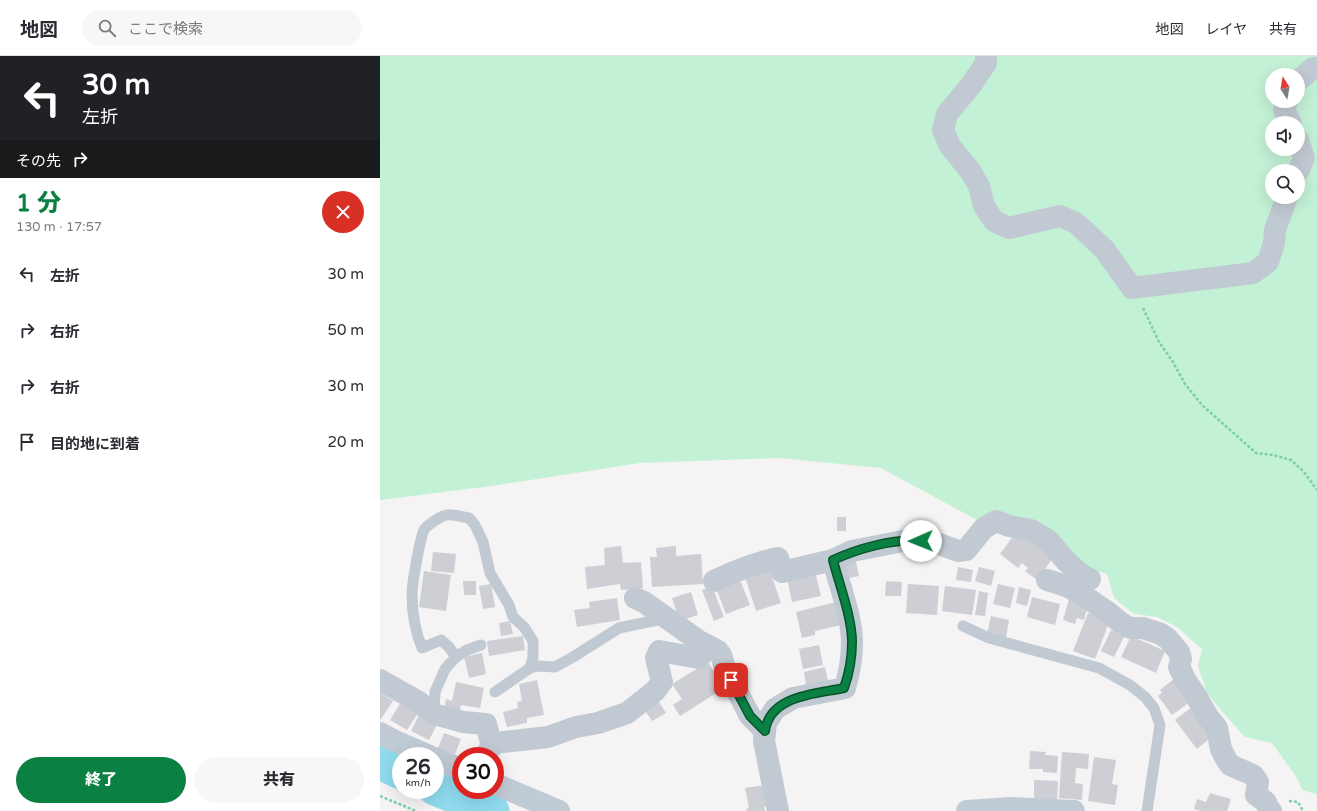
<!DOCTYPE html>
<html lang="ja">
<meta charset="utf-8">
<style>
:root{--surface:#fff;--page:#f7f7f7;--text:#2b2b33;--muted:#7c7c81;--line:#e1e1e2;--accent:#0b8043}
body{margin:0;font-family:"Varela Round","Noto Sans JP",sans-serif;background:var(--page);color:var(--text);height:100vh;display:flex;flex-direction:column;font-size:15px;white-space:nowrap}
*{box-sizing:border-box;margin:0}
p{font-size:13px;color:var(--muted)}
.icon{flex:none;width:22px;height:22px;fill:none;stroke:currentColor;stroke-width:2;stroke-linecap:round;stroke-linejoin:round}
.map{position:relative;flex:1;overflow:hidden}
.side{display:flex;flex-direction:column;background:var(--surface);width:380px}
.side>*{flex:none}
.banner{background:#202124;color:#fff;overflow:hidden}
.needle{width:26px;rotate:349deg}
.buttons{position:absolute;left:885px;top:12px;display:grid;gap:8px}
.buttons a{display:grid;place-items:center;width:40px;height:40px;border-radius:50%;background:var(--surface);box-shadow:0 4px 16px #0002;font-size:20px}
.speed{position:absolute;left:12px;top:691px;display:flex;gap:8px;font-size:20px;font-weight:700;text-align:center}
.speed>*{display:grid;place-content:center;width:52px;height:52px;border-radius:50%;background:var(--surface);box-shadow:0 4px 16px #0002;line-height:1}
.speed small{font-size:10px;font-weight:400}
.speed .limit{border:6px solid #d22;background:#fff;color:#111}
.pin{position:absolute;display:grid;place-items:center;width:34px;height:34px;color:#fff;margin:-17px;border-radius:8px;box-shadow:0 2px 6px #0006}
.me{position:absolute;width:44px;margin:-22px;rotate:269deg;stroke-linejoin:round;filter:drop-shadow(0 0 3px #0008)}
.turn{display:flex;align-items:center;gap:14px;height:84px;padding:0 16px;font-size:18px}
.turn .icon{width:52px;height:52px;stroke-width:2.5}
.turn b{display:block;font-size:28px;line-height:34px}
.then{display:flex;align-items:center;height:38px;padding:0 16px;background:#0003;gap:8px;font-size:15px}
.round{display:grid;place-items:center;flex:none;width:42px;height:42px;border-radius:21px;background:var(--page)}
.headline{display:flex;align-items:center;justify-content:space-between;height:68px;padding:0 16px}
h1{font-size:24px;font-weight:800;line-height:30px;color:var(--accent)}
.cta{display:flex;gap:8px;margin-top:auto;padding:8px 16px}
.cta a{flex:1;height:46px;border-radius:24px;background:var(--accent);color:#fff;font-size:16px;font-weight:800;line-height:46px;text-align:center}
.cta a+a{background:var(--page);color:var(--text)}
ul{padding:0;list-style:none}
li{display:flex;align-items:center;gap:12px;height:56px;padding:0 16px}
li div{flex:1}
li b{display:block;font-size:15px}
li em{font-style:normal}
header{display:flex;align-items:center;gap:24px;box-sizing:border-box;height:56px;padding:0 20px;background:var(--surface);border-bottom:1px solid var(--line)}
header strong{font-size:19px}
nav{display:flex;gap:22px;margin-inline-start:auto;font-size:14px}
.search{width:280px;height:36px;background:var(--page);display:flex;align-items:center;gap:10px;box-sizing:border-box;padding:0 14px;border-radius:22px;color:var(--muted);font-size:15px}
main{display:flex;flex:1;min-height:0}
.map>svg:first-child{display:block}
.green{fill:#c3f1d5;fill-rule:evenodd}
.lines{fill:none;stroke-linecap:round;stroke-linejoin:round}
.river{stroke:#90daee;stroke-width:35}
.building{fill:#cdcfd5}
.path{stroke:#7ad0a6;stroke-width:2.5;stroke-dasharray:3 2;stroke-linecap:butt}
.service{stroke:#c1cad2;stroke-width:11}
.minor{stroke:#c1cad2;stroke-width:22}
.secondary{stroke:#c1cbd6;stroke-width:22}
.route-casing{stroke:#07532c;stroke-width:10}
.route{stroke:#0b8043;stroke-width:7}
</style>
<header>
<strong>地図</strong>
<div class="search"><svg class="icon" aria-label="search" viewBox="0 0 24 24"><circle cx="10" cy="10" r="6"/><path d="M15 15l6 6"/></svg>ここで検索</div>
<nav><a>地図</a><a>レイヤ</a><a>共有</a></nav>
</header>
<main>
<section class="side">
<div class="banner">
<div class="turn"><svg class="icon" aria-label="left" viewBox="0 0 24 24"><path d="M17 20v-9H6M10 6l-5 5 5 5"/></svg><div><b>30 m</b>左折</div></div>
<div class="then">その先<svg class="icon" aria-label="right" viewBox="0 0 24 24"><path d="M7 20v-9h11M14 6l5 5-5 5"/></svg></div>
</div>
<div class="headline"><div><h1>1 分</h1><p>130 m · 17:57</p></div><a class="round" style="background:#d93025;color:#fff"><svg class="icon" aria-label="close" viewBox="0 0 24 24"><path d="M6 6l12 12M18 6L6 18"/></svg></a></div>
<ul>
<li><svg class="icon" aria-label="left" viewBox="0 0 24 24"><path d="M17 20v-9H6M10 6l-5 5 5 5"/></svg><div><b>左折</b></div><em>30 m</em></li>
<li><svg class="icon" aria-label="right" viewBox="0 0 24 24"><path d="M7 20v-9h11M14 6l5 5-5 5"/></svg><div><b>右折</b></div><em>50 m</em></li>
<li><svg class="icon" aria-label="right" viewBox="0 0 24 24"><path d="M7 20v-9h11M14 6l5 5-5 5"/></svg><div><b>右折</b></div><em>30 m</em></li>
<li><svg class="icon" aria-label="arrive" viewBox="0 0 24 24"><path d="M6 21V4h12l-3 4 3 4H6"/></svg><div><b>目的地に到着</b></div><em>20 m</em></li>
</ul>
<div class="cta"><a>終了</a><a>共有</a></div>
</section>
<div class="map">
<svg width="937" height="755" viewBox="0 0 937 755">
<rect width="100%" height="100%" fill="#f5f3f3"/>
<path class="green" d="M0,0H937V738L922,734L917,722L892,687L865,681L845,659L827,637L818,610L822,593L797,571L777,561L754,558L734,542L727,518L704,511L599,465L501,412L399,402L260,407L111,430L0,444ZM892,19H918V45H892ZM892,67H918V93H892ZM892,115H918V141H892Z"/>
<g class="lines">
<g class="river">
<polyline points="0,706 21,716"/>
<polyline points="55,732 112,755"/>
</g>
</g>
<g class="building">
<rect x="457" y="461" width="9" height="14"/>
<polygon points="636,476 675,499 657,524 645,515 648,512 642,507 638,512 620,498"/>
<polygon points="241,490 243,507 261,506 263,532 241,534 240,528 207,533 205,511 225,509 224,492"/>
<polygon points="296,490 296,500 321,498 323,528 272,531 270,501 277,501 276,492"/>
<polygon points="53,496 76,498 74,517 51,515"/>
<polygon points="475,501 479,520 465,523 461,503"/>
<polygon points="394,508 398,520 392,521 401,547 376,555 365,521"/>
<polygon points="578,511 593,514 591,526 576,524"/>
<polygon points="599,511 615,515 611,530 595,525"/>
<polygon points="434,512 441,540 412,546 406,517"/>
<polygon points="44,515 71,519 66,555 39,551"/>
<polygon points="358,519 370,549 346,558 335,529"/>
<polygon points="83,525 96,525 96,539 84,539"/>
<polygon points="506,525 522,526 521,540 505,540"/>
<polygon points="111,528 115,551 103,553 99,530"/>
<polygon points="528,528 559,530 557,559 526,557"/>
<polygon points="618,528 635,532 630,552 613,548"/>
<polygon points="332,530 344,561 334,565 322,534"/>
<polygon points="565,530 596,534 592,559 562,555"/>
<polygon points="639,531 651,534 647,550 636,547"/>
<polygon points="599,535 608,537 605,560 595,559"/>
<polygon points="311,536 318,559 299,565 292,542"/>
<polygon points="652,541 680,548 675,569 647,561"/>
<polygon points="237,542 240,564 197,571 194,554 210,552 209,546"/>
<polygon points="689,543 708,548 704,564 697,562 695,568 683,564"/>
<polygon points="456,546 461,569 435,575 435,579 422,582 416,556"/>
<polygon points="708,557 730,564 715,603 693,595"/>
<polygon points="611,560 629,564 626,582 607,578"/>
<polygon points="130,565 133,578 121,580 119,567"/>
<polygon points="731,574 744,581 734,601 721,595"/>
<polygon points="143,580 145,594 109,600 107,585"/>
<polygon points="751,580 785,595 776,617 741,601"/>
<polygon points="439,589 443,609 423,613 419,593"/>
<polygon points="102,597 106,618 89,622 84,601"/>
<polygon points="328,606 344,632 300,660 293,649 302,643 292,628"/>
<polygon points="445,611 449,630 427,635 424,616"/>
<polygon points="794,623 810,646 792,659 778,640 782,637 780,634"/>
<polygon points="157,624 164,659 147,662 147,667 127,671 123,656 138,652 137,646 142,645 139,628"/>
<polygon points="76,626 104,632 100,652 81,649 79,659 64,656 66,643 72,645"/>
<polygon points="0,637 13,645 1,663 0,663"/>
<polygon points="276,641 286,657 272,665 262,650"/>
<polygon points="21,646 38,657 27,674 10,664"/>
<polygon points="812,651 834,679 817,693 795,664"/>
<polygon points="40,657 58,667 49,684 31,675"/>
<polygon points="64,677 81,683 75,698 58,692"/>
<polygon points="650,695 666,696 665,699 678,700 677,717 663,716 663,713 649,713"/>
<polygon points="682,696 709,698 708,713 696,712 695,727 703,728 702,744 679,742"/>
<polygon points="714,701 736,704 732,728 738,729 735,749 708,745"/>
<polygon points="654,724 678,725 677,745 654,744"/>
<polygon points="386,729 389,750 384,751 385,755 366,755 366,753 369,752 365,732"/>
<polygon points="830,737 851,743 847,755 821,755 814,753 817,743 826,746"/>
</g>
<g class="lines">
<g class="path">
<polyline points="763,252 779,286 793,306 805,328 822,349 876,397 893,399 911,404 924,416 937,434"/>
<polyline points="0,740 36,755"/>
<polyline points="909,745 918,746 923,755"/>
</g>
<g class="service">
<polyline points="583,570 609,582 719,612 750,629 765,641 774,652 780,669 767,755"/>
<path d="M76,601L69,591L61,584L42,592C35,575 32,556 32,538C32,528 40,482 44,474C47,469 62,459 67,459C74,458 82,461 89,462L95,469L103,486L110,517L129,549L133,561L144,571L153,585V601L150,612"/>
<polyline points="115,636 150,612 158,610 175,611 193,601 239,572 287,562"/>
<polyline points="54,658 55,636 65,613 76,601 87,594 101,589"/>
</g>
<g class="minor">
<polyline points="606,0 606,7 591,29 567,58 563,74 570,90 591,116 599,130 604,150 614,165 629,172 680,160 696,167 724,193 752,232 873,217 888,206 894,187 895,174 907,141"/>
<polyline points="918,25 933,12 937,12"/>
<polyline points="907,45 904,54 911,67"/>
<polyline points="918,84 924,102 918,116"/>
<polyline points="667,524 686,530 700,537 729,557 741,567 750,572 763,572 781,578 788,583 799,596 801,603 799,611 806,625 815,638 828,661 837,672 841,693 846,703 850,709 873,719 878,726 876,739 886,746 888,752 891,755"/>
<path d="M334,525C355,515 375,507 398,502L402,516L453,504L472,495L528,484L554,486L578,495L586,494L604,472L616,465L629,470L651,474L668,484L687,506L702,519L710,523"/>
<polyline points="255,542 264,546 319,585 338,595 341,599 345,612 370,660 385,675"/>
<polyline points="0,624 39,646 54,658 83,666 106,668 112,690"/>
<polyline points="107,700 109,694 114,687 168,681 196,671 218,667 247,657 275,635 282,626 276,602 279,595 319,602 329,590"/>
<path d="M398,755L384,685L386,667L395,653L413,642L465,632C469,618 472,602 472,586C472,561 459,528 453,504"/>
</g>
<g class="secondary">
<polyline points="0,677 13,684 50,700"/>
<polyline points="55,702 81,713"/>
<polyline points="115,728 179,755"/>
<polyline points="587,755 630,752 694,755"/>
</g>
</g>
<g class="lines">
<g class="route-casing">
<path id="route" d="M351,624L370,660L385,675C390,639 436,638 464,632C469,618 472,601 472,586C472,561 459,528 453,504C477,493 514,482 541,485"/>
</g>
<use href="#route" class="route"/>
</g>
</svg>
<div class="buttons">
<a><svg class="needle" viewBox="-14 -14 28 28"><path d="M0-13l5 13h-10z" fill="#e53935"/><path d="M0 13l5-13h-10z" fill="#7c7c81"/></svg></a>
<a><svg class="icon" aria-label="sound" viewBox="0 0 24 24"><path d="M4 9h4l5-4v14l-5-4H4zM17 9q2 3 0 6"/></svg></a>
<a><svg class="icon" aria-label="search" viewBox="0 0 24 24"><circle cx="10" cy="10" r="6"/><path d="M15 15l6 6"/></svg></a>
</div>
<div class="speed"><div>26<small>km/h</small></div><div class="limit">30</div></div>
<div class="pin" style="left:351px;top:624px;background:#d93025"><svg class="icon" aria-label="arrive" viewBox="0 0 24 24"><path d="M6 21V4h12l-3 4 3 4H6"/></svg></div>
<svg class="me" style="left:541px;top:485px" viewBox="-20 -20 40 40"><circle r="19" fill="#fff"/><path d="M0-13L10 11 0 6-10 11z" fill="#0b8043"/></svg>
</div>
</main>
